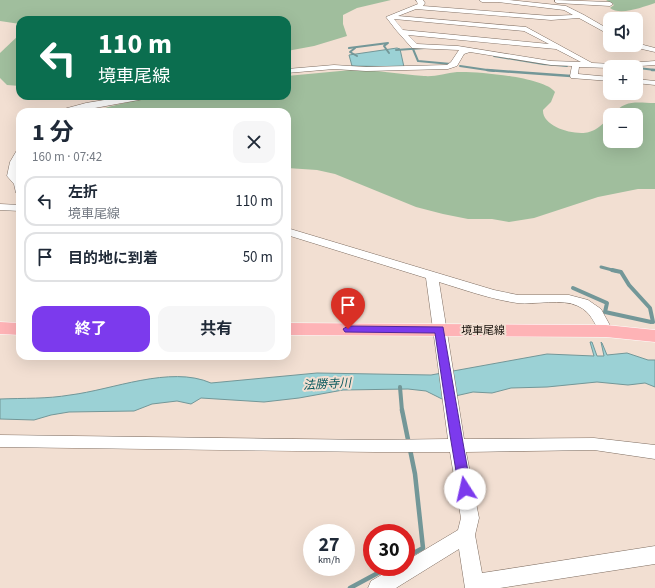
<!DOCTYPE html>
<html lang="ja">
<meta charset="utf-8">
<style>
:root{--surface:#fff;--page:#f6f6f7;--text:#1f2937;--muted:#747a83;--line:#e0e1e3;--accent:#7c3aed}
body{margin:0;font-family:"Source Sans 3","Noto Sans JP",sans-serif;background:var(--page);color:var(--text);height:100vh;display:flex;flex-direction:column;font-size:15px;white-space:nowrap}
*{box-sizing:border-box;margin:0}
p{font-size:13px;color:var(--muted)}
.icon{flex:none;width:22px;height:22px;fill:none;stroke:currentColor;stroke-width:2;stroke-linecap:round;stroke-linejoin:round}
.map{position:relative;flex:1;overflow:hidden}
.details{position:absolute;left:16px;top:108px;width:275px;height:252px;display:flex;flex-direction:column;background:var(--surface);border-radius:12px;box-shadow:0 4px 16px #0002}
.details>*{flex:none}
.banner{position:absolute;left:16px;top:16px;width:275px;height:84px;border-radius:12px;box-shadow:0 4px 16px #0002;background:#0b6e4f;color:#fff;overflow:hidden}
.buttons{position:absolute;left:603px;top:12px;display:grid;gap:8px}
.buttons a{display:grid;place-items:center;width:40px;height:40px;border-radius:8px;background:var(--surface);box-shadow:0 4px 16px #0002;font-size:20px}
.speed{position:absolute;left:303px;top:524px;display:flex;gap:8px;font-size:20px;font-weight:700;text-align:center}
.speed>*{display:grid;place-content:center;width:52px;height:52px;border-radius:50%;background:var(--surface);box-shadow:0 4px 16px #0002;line-height:1}
.speed small{font-size:10px;font-weight:400}
.speed .limit{border:6px solid #d22;background:#fff;color:#111}
.pin{position:absolute;display:grid;place-items:center;width:34px;height:34px;color:#fff;margin:-41px -17px;border-radius:50% 50% 50% 0;rotate:-45deg;box-shadow:0 0 4px #0007}
.pin .icon{rotate:45deg}
.me{position:absolute;width:44px;margin:-22px;rotate:350deg;stroke-linejoin:round;filter:drop-shadow(0 0 3px #0008)}
.turn{display:flex;align-items:center;gap:14px;height:84px;padding:0 16px;font-size:18px}
.turn .icon{width:52px;height:52px;stroke-width:2.5}
.turn b{display:block;font-size:28px;line-height:34px}
.round{display:grid;place-items:center;flex:none;width:42px;height:42px;border-radius:12px;background:var(--page)}
.headline{display:flex;align-items:center;justify-content:space-between;height:68px;padding:0 16px}
h1{font-size:24px;font-weight:700;line-height:30px}
.cta{display:flex;gap:8px;margin-top:auto;padding:8px 16px}
.cta a{flex:1;height:46px;border-radius:12px;background:var(--accent);color:#fff;font-size:16px;font-weight:700;line-height:46px;text-align:center}
.cta a+a{background:var(--page);color:var(--text)}
ul{padding:0;list-style:none}
li{display:flex;align-items:center;gap:12px;height:50px;margin:0 8px 6px;padding:0 8px;border:2px solid var(--line);border-radius:12px}
li div{flex:1}
li b{display:block;font-size:15px}
li em{font-style:normal}
.map>svg:first-child{display:block}
.forest{fill:#a0be9d}
.water{fill:#9bd1d5;stroke:#739798}
.lines{fill:none;stroke-linecap:round;stroke-linejoin:round}
.stream-far4{stroke:#739798;stroke-width:2}
.stream-far3{stroke:#739798;stroke-width:2.5}
.stream-far2{stroke:#739798;stroke-width:3}
.stream-far1{stroke:#739798;stroke-width:4}
.stream{stroke:#739798;stroke-width:4.5}
.minor-casing{stroke:#7f6e62;stroke-width:1}
.major-casing{stroke:#fff;stroke-width:1}
.minor{fill:#fff;fill-rule:evenodd}
.major{fill:#feb3b6;fill-rule:evenodd}
.route{fill:#7c3aed;stroke:#51269a}
.labels{text-anchor:middle;stroke-width:4;stroke-linejoin:round;paint-order:stroke}
.street-label{font-size:11px;fill:#16100b;stroke:#f2dfd2}
.water-label{font-size:12px;font-style:italic;fill:#0b5a5e;stroke:#f2dfd2}
</style>
<div class="map">
<svg width="655" height="588" viewBox="0 0 655 588">
<rect width="100%" height="100%" fill="#f2dfd2"/>
<g class="forest">
<polygon points="0,0 391,0 357,8 343,15 343,24 347,36 314,46 287,51 287,20 20,20 20,24 0,21"/>
<path d="M606,0H655V3C643,7 620,16 610,8L614,5Z"/>
<polygon points="20,34 20,86 7,85 0,78 0,53"/>
<path d="M351,70C376,70 399,74 424,76C435,77 446,73 457,72C476,71 544,77 555,92L551,102L543,110C542,127 575,136 589,132C597,130 604,123 610,117V141H636V115H612C626,99 636,103 655,103V189H638L598,197L534,218L509,222L492,219H468L443,214L416,207L335,174L317,170L287,168V112H96L108,107L153,96H287V76Z"/>
</g>
<g class="water">
<polygon points="397,48 400,49 404,67 352,66 349,55"/>
<path d="M590,342H592L597,356H604L601,342L602,343L607,355L627,353L648,360H655V387L645,383L628,385L597,382L547,387L511,388L492,393L473,392L442,399L426,391L408,389L343,390L299,398L264,402L201,398L191,404L177,401L152,404L134,411L69,412L51,415L34,420L0,419V399C24,398 47,399 70,395C112,390 170,365 211,383L317,373L431,375L547,354L594,356Z"/>
</g>
<g class="lines">
<g class="stream-far4">
<polyline points="349,48 388,43 384,46 389,53"/>
<polyline points="355,48 350,52 357,56"/>
<polyline points="413,49 418,61 451,64"/>
<polyline points="396,50 425,48"/>
<polyline points="494,56 543,64 567,66"/>
<polyline points="460,66 494,71"/>
<polyline points="630,67 655,70"/>
</g>
<g class="stream-far3">
<polyline points="487,70 571,76"/>
<polyline points="652,70 655,70"/>
</g>
<polyline class="stream-far2" points="601,267 616,271"/>
<g class="stream-far1">
<polyline points="612,270 621,272 629,285 650,308 653,322"/>
<polyline points="573,288 607,303 605,312 651,322"/>
<polyline points="400,387 402,411"/>
</g>
<g class="stream">
<polyline points="402,410 415,474 423,548 406,557"/>
<polyline points="350,588 389,567"/>
</g>
<g class="minor-casing">
<g id="minor">
<path d="M416,0H423L425,3L423,6L551,16L573,15L564,10L498,2H482L479,0H509L566,6L584,15L610,30V35L579,18L551,20L416,9L398,16L526,27L592,63L614,64L655,61V65L610,68L579,67L578,74L610,77V81L571,78L570,76L572,66L551,65L470,52L464,54L457,66L448,69L366,71L334,69L287,73V69L334,65L366,67L447,65L451,62L459,50L412,48L396,30L386,17L418,4ZM394,19L524,31L549,44L403,30ZM408,35L556,49L581,62L551,61L458,46L417,44Z"/>
<polygon points="555,0 610,2 613,4 610,6 557,3 555,2"/>
<polygon points="636,43 655,48 655,52 633,47 632,45 636,45"/>
<polygon points="636,79 655,81 655,85 636,83"/>
<polygon points="129,96 148,96 144,99 73,112 59,112 60,110 86,103"/>
<polygon points="20,149 20,162 17,175 20,178 20,194 16,193 14,184 7,176 10,162 17,150"/>
<polygon points="0,204 20,205 20,211 0,210"/>
<path d="M287,228L494,290L518,295H569L588,300L601,309L613,331L611,334L606,336L601,334C594,323 591,312 578,306C562,298 535,305 517,303C490,299 465,290 439,282L464,439L594,438L655,445V459L594,450L466,452L479,518L475,535L482,573L655,546V564L500,588H465L459,549L396,588H368L371,581L395,567H406V561L458,530L461,518L450,452H375L0,447V435L375,440L448,439L426,278L287,235Z"/>
</g>
</g>
<g class="major-casing">
<g id="major">
<polygon points="0,322 20,323 20,335 0,334"/>
<polygon points="287,323 606,325 655,330 655,342 606,337 287,335"/>
</g>
</g>
<use href="#minor" class="minor"/>
<use href="#major" class="major"/>
</g>
<polygon class="route" points="348,326 443,327 471,489 469,493 465,494 461,493 459,489 450,435 435,333 345,332 343,329"/>
<g class="labels">
<g class="street-label">
<text x="483" y="334">境車尾線</text>
</g>
<g class="water-label">
<text transform="translate(327 384) rotate(-3)" y="4">法勝寺川</text>
</g>
</g>
</svg>
<div class="buttons">
<a><svg class="icon" aria-label="sound" viewBox="0 0 24 24"><path d="M4 9h4l5-4v14l-5-4H4zM17 9q2 3 0 6"/></svg></a>
<a>+</a>
<a>−</a>
</div>
<div class="speed"><div>27<small>km/h</small></div><div class="limit">30</div></div>
<div class="pin" style="left:348px;top:329px;background:#d93025"><svg class="icon" aria-label="arrive" viewBox="0 0 24 24"><path d="M6 21V4h12l-3 4 3 4H6"/></svg></div>
<svg class="me" style="left:465px;top:489px" viewBox="-20 -20 40 40"><circle r="19" fill="#fff"/><path d="M0-13L10 11 0 6-10 11z" fill="#7c3aed"/></svg>
<div class="banner">
<div class="turn"><svg class="icon" aria-label="left" viewBox="0 0 24 24"><path d="M17 20v-9H6M10 6l-5 5 5 5"/></svg><div><b>110 m</b>境車尾線</div></div>
</div>
<section class="details">
<div class="headline"><div><h1>1 分</h1><p>160 m · 07:42</p></div><a class="round"><svg class="icon" aria-label="close" viewBox="0 0 24 24"><path d="M6 6l12 12M18 6L6 18"/></svg></a></div>
<ul>
<li><svg class="icon" aria-label="left" viewBox="0 0 24 24"><path d="M17 20v-9H6M10 6l-5 5 5 5"/></svg><div><b>左折</b><p>境車尾線</p></div><em>110 m</em></li>
<li><svg class="icon" aria-label="arrive" viewBox="0 0 24 24"><path d="M6 21V4h12l-3 4 3 4H6"/></svg><div><b>目的地に到着</b></div><em>50 m</em></li>
</ul>
<div class="cta"><a>終了</a><a>共有</a></div>
</section>
</div>
